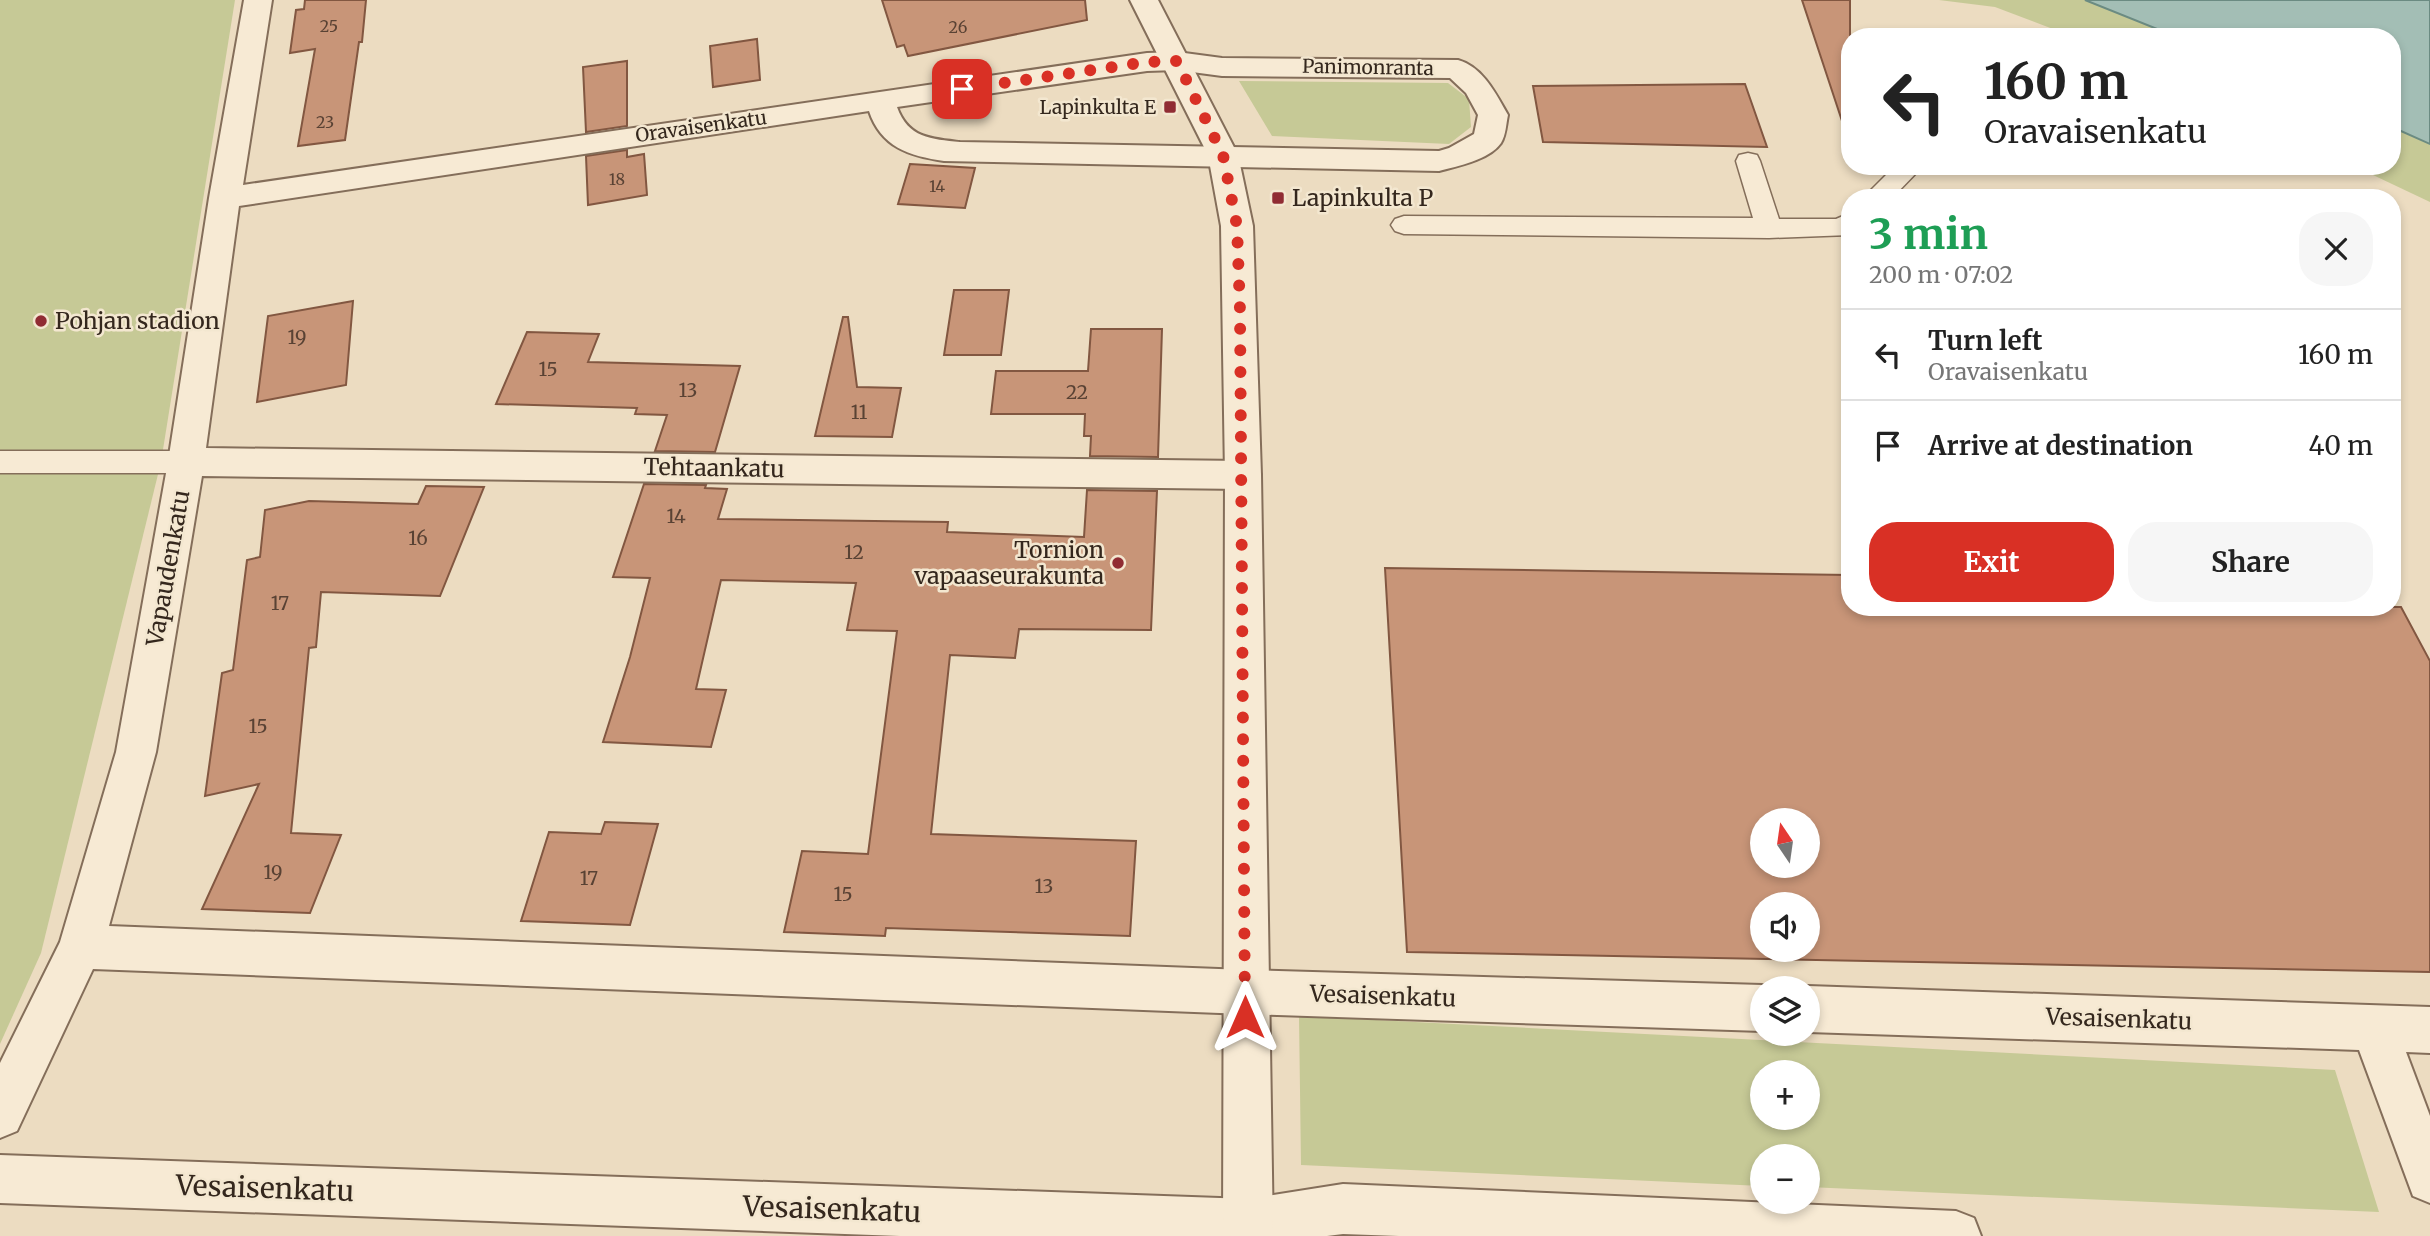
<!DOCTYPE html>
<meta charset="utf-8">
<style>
:root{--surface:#fff;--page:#f6f6f6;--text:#222;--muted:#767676;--line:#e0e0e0;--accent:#d93025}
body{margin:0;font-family:Merriweather,serif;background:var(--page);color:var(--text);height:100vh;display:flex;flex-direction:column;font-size:26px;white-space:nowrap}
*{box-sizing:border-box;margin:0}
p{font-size:23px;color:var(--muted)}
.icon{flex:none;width:38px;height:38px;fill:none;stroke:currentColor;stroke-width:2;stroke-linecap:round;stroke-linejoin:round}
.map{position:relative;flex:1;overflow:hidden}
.panel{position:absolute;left:1841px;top:189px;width:560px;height:427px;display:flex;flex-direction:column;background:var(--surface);border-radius:28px;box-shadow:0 4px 10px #0003}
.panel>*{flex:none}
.guide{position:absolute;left:1841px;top:28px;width:560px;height:147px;border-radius:28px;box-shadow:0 4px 10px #0003;background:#fff;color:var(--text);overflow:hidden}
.needle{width:46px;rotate:347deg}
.tools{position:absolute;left:1750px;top:808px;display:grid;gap:14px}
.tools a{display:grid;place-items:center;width:70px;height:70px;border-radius:50%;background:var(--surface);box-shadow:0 4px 10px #0003;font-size:35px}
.pin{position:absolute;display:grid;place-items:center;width:60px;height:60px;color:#fff;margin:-30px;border-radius:14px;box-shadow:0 4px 10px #0006}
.me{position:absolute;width:77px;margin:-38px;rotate:0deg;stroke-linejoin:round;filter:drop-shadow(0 0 5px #0008)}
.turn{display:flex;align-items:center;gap:24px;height:147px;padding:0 28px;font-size:32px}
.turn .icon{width:91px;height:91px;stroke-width:2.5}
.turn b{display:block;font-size:49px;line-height:60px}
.round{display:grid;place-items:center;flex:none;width:74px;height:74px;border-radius:28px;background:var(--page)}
.headline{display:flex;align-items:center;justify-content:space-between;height:119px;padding:0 28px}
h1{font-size:42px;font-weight:700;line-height:52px;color:#1e9e55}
.button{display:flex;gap:14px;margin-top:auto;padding:14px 28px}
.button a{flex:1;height:80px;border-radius:28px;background:var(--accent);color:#fff;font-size:28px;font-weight:700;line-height:80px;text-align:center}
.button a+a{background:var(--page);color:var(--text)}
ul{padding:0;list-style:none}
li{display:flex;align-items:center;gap:21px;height:91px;padding:0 28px;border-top:2px solid var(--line)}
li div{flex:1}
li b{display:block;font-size:26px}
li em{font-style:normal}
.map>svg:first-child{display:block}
.green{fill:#c6c996;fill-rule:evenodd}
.water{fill:#a3beb5;stroke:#6b8b82;stroke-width:2}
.building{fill:#c89578;stroke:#825741;stroke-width:2;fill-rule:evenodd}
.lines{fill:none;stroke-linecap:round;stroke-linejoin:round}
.service-casing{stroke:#846e5a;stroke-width:3}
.minor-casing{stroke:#846e5a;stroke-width:4}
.tertiary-casing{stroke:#846e5a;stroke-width:4}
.service{fill:#f7ead4;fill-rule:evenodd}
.minor{fill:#f7ead4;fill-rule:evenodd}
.tertiary{fill:#f7ead4;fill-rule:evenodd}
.route{stroke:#d93025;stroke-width:12;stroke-dasharray:0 21.6}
.poi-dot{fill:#902c33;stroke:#f3e7d0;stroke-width:2.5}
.labels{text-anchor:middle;stroke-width:5;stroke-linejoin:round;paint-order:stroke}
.far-number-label{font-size:16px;fill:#594234}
.far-street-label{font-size:19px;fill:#34271d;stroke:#f3e7d0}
.far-poi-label{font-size:19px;fill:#34271d;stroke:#f3e7d0;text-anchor:end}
.number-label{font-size:19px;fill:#594234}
.poi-label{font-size:23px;fill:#34271d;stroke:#f3e7d0;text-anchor:start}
.street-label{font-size:23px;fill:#34271d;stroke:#f3e7d0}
.near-street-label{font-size:28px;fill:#34271d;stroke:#f3e7d0}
</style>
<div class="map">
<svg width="2430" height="1236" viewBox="0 0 2430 1236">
<rect width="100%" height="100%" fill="#ecdcc1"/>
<g class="green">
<polygon points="0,0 235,0 161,462 41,953 0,1044"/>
<polygon points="1939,0 2085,0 2177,37 2074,37 1995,7"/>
<polygon points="1239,81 1448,83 1469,99 1471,127 1449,144 1272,136"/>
<polygon points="2392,127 2430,144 2430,202 2354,166 2392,166"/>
<path d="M1299,1016L2335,1070L2379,1212L1808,1187V1157H1762V1186L1301,1165ZM1762,1073H1808V1118H1762Z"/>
</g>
<polygon class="water" points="2085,0 2430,0 2430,144 2392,127 2392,37 2177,37"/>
<g class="building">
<polygon points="305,0 366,0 362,42 359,42 345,140 298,146 315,49 290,53 296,10 304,9"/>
<polygon points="882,0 1085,0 1087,20 908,56 904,45 897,47"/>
<polygon points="1802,0 1850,0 1850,120 1842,121"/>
<polygon points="757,39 760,80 713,87 710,46"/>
<polygon points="627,61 627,126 586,132 583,67"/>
<polygon points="1745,84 1767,147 1543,142 1533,86"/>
<polygon points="627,150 627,157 644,154 647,195 588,205 586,156"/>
<polygon points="910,164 975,168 965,208 898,204"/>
<polygon points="954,290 1009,290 1001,355 944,355"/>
<polygon points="353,301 346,385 257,402 268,316"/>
<polygon points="843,317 848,317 857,387 901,388 892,437 815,436"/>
<polygon points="1091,329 1162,329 1158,457 1090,456 1091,436 1084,436 1085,414 991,414 996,371 1088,371"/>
<polygon points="527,332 599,334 588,362 740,366 715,452 655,451 667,415 635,414 637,408 496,404"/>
<polygon points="644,484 706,485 705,488 727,489 718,519 948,522 947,532 1084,537 1087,490 1157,491 1151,630 1019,629 1015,658 950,655 931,834 1136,841 1130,936 886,928 885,936 784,932 802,851 868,854 897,631 847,630 856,583 721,580 696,689 726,690 711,747 603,742 630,657 650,578 613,577"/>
<polygon points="426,486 484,487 440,596 321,592 316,647 309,648 291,833 341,835 310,913 202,909 259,784 205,796 222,673 233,670 247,560 260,557 265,510 309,501 418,504"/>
<path d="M1385,568L1850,575V607H2401L2430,661V972L1407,952ZM1762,821H1808V866H1762ZM1762,905H1808V950H1762Z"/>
<polygon points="605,822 658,824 630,925 521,921 549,832 601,834"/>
</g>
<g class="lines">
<g class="service-casing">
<g id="service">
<polygon points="1748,153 1757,155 1760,161 1779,219 1836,219 1850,213 1850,235 1769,238 1404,234 1395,231 1391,225 1395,219 1404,216 1753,218 1736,161 1739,155"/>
<polygon points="1895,166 1923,166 1892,198 1863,198"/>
<polygon points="0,451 186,451 196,454 201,462 196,470 186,473 0,473"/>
</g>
</g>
<g class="minor-casing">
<g id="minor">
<path d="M244,0H272L243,185L1147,53L1177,52L1222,58L1458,60C1483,67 1496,94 1508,115C1506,124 1506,135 1501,143C1489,160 1458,166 1439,171L944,161C909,156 881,147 869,111L239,206L206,448L1243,461L1256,465L1261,475L1256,485L1243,489L202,476L156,752L109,926L1245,970L1762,985L1770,989H1762V1031L1245,1014L93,969L17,1131L0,1138V1063L60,942L116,752L168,462L209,198ZM1177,70L1222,76L1450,78L1466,93L1478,115L1474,134L1449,148L1439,151L960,142C931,139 908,138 897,107L1147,71Z"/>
<polygon points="1808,986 2430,1007 2430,1053 2406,1052 2430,1116 2430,1203 2413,1196 2359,1050 1808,1032 1808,989 1802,989"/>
<polygon points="0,1155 1248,1199 1343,1184 1956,1211 1974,1218 1981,1236 1399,1236 1343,1234 1327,1236 900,1236 0,1203"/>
</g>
</g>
<g class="tertiary-casing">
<polygon id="tertiary" points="1130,0 1158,0 1238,155 1253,226 1261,475 1273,1236 1223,1236 1225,475 1221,226 1208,155"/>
</g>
<use href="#service" class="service"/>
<use href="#minor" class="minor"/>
<use href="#tertiary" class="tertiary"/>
</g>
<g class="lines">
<polyline class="route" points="962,89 1147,62 1177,61 1223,155 1237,226 1240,310 1245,1017"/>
</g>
<g class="poi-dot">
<rect x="1163" y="100" width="14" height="14" rx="3.5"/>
<rect x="1271" y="191" width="14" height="14" rx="3.5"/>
<circle cx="41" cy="321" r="7"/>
<circle cx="1118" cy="563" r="7"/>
</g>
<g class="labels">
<g class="far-number-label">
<text x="329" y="32">25</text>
<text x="958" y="33">26</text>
<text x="325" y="128">23</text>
<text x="617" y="185">18</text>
<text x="937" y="192">14</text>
</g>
<g class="far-street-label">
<text transform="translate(1368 67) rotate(1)" y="7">Panimonranta</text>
<text transform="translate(701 126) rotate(-8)" y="7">Oravaisenkatu</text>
</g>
<g class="far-poi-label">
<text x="1156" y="114">Lapinkulta E</text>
</g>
<g class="number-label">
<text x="297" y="344">19</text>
<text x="548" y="376">15</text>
<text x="688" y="397">13</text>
<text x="1077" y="399">22</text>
<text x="859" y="419">11</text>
<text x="676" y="523">14</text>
<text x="418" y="545">16</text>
<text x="854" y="559">12</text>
<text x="280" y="610">17</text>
<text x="258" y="733">15</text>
<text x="273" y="879">19</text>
<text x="589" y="885">17</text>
<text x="1044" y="893">13</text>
<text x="843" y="901">15</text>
</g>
<g class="poi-label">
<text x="1292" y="206">Lapinkulta P</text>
<text x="55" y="329">Pohjan stadion</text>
<text x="1104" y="558" text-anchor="end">Tornion<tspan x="1104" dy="26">vapaaseurakunta</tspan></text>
</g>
<g class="street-label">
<text transform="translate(714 468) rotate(1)" y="8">Tehtaankatu</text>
<text transform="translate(168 568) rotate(-80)" y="8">Vapaudenkatu</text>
<text transform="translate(1383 996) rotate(2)" y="8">Vesaisenkatu</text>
<text transform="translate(2119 1019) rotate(2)" y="8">Vesaisenkatu</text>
</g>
<g class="near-street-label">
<text transform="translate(265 1188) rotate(2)" y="10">Vesaisenkatu</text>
<text transform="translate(832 1209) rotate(2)" y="10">Vesaisenkatu</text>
</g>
</g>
</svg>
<div class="tools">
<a><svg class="needle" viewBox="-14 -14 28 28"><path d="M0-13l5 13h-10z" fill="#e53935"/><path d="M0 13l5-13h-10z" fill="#767676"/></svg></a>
<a><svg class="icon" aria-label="sound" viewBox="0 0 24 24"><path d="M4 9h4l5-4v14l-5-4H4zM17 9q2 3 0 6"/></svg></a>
<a><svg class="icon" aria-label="layers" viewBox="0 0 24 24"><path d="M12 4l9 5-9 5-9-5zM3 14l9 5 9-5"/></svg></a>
<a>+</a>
<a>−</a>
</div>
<div class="pin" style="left:962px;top:89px;background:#d93025"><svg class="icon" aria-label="arrive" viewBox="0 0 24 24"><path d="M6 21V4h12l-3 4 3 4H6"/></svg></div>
<svg class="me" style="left:1245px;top:1017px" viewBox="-20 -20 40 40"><path d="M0-17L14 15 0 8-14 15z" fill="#d93025" stroke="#fff" stroke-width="4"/></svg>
<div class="guide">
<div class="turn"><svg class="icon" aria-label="left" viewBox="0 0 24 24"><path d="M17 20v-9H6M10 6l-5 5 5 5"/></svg><div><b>160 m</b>Oravaisenkatu</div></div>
</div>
<section class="panel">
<div class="headline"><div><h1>3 min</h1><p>200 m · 07:02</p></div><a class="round"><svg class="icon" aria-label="close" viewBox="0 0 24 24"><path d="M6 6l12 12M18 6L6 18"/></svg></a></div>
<ul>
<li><svg class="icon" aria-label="left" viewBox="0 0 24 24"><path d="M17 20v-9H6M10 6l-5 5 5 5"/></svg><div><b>Turn left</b><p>Oravaisenkatu</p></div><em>160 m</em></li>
<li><svg class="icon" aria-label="arrive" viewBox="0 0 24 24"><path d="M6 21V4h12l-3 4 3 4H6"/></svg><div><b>Arrive at destination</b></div><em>40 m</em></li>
</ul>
<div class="button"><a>Exit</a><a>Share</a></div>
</section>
</div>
